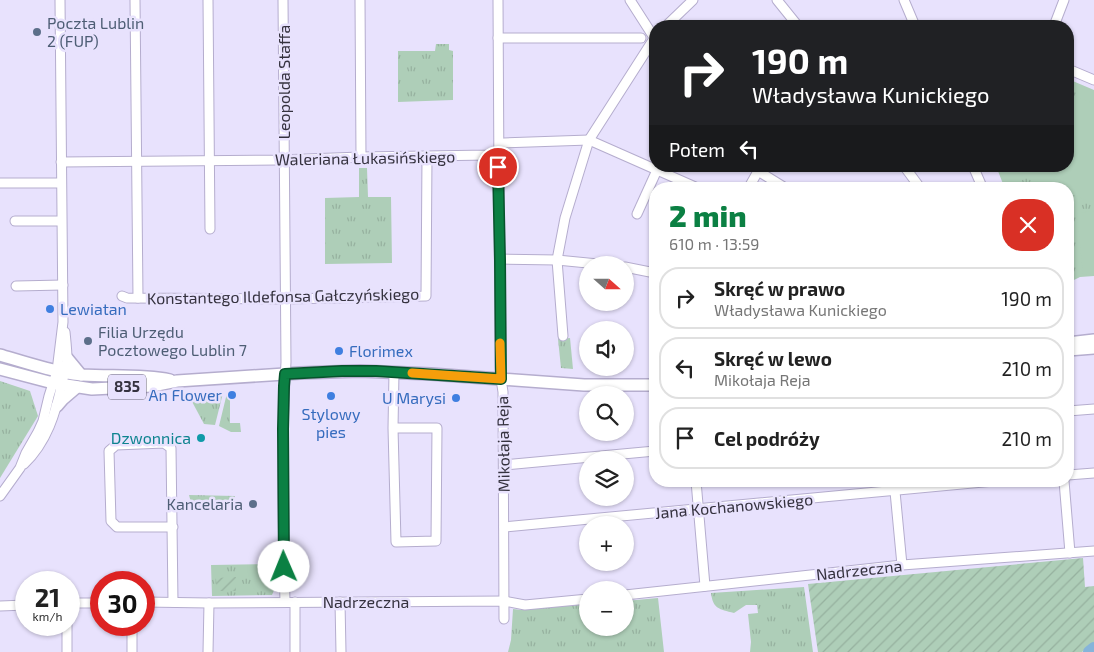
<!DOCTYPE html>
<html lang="pl">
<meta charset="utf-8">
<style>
:root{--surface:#fff;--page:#f6f6f6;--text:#222;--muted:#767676;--line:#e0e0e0;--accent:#0b8043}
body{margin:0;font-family:"Exo 2",sans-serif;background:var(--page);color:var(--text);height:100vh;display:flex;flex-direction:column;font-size:19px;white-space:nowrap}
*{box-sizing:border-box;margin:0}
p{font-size:16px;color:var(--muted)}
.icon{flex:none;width:28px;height:28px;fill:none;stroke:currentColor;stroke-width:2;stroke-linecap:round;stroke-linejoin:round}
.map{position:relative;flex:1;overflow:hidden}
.sheet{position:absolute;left:649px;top:182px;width:425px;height:305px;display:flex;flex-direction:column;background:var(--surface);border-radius:20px;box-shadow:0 1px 4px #0004}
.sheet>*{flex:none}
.banner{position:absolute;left:649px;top:20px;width:425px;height:152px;border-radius:20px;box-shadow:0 1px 4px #0004;background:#202124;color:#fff;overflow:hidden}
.needle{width:32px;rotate:111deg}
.fabs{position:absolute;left:579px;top:256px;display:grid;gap:10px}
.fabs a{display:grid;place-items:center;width:55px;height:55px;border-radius:50%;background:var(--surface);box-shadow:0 1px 4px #0004;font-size:25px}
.speed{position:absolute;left:15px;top:571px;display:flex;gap:10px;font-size:25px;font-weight:700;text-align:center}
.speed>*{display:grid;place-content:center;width:65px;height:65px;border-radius:50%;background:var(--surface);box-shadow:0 1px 4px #0004;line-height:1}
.speed small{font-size:12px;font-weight:400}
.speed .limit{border:8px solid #d22;background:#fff;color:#111}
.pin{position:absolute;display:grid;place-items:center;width:42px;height:42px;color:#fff;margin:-21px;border:2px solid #fff;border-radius:50%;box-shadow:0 1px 5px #0007}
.me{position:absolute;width:55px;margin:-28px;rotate:359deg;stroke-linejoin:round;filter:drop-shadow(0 0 4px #0008)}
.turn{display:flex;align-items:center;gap:18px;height:105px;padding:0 20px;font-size:22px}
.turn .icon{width:65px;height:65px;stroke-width:2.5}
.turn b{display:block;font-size:35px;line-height:42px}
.then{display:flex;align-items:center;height:48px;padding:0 20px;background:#0003;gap:10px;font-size:19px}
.round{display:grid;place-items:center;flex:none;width:52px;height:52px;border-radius:20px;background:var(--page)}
.overview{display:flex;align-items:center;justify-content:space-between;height:85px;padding:0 20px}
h1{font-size:30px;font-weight:800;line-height:38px;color:var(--accent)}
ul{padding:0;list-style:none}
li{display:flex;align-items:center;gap:15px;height:62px;margin:0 10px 8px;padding:0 10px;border:2px solid var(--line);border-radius:20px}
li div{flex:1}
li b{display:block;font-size:19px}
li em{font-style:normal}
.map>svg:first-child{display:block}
.grass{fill:url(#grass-tufts)}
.garden{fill:url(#garden-furrows)}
.pitch{fill:#aeceb8}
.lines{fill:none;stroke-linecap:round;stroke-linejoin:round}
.river{stroke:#86b4da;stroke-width:12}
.minor-casing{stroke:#b5adce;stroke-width:11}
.major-casing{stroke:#b5adce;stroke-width:14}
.minor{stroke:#fff;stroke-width:9}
.major{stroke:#fff;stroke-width:11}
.route-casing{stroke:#07532c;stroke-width:12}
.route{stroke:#0b8043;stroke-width:9}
.slow{stroke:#f59e0b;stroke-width:9}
.service-dot{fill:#5c6f8a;stroke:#e8e2fd;stroke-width:2}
.shop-dot{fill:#3f7fe0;stroke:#e8e2fd;stroke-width:2}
.culture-dot{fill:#0f9aa8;stroke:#e8e2fd;stroke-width:2}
.labels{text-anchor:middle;stroke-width:5;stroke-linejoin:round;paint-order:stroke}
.shield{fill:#e8e2fd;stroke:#6b6778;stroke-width:1}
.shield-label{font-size:15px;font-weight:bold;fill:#35323f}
.service-label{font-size:16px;fill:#4e5e75;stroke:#e8e2fd;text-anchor:start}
.street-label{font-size:16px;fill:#35323f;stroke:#e8e2fd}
.shop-label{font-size:16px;fill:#366cbe;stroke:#e8e2fd;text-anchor:start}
.culture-label{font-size:16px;fill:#0d838f;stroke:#e8e2fd;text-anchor:end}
</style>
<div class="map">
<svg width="1094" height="652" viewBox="0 0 1094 652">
<defs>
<pattern id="grass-tufts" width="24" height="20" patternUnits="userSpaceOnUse" patternTransform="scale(1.25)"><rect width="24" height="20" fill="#aeceb8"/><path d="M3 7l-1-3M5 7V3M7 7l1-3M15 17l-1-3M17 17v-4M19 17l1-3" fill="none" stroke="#96b19f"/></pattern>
<pattern id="garden-furrows" width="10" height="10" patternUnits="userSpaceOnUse" patternTransform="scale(1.25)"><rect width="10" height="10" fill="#aeceb8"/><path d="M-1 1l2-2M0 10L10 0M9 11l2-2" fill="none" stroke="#96b19f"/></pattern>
</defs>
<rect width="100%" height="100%" fill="#e8e2fd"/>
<g class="grass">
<polygon points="436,44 449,44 449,50 453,51 453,100 398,102 398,51 435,51"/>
<polygon points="1068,79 1094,90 1094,276 1080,277 1068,283 1068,189 1005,189 996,166 1068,166"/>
<polygon points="359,168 367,168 368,197 391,197 392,263 325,264 325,198 359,197"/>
<polygon points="570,338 573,369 561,368 558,339"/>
<polygon points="0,381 30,391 38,416 0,478"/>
<polygon points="223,393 215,425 204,424 189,396"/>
<polygon points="227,393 230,393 230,423 240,423 241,432 231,432 219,426"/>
<path d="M189,495L235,496C234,499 232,504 229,506C224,511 200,510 194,505C191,503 190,499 189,495Z"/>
<polygon points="278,564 275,588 272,595 212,596 211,565"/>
<path d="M804,587L813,652H750L751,642L748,614L758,613L757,605H746L734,613C719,609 713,609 711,593Z"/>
<polygon points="658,598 664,652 508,652 511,640 513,609 521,610 587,604 588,628 625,628 625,601"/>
</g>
<g class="garden">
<polygon points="1083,558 1085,587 1094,586 1094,642 1082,652 818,652 808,584"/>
<polygon points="236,577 236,591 217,591 216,578"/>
</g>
<g class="pitch">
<path d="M1068,93L1094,104V203L1068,193V189C1064,189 1059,189 1055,188C1044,185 1015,175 1008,166H1068Z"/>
<polygon points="1094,211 1094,274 1083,275 1077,213"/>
</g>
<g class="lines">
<polyline class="river" points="1089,652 1094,648"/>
<g class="minor-casing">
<g id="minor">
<polyline points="135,0 138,298"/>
<polyline points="208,0 210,229"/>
<path d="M283,0L286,362C281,442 283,522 285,602"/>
<polyline points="360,0 361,157"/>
<polyline points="498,0 500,368 501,379 503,392 504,619"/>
<polyline points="630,0 655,39"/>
<polyline points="777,0 798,26"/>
<polyline points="904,0 915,26"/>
<polyline points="666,26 693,0"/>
<polyline points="1054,26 1064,0"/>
<polyline points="498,38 641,38"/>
<polyline points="1068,69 1094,80"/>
<polyline points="61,162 278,160 361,157 489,155 498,151 504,143 589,140 700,189"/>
<polyline points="904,166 921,189"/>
<polyline points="973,166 983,189"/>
<polyline points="758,171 787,189"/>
<polyline points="0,183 61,183"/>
<polyline points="748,189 761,166"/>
<polyline points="637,214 657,170"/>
<polyline points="15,221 61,221"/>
<polyline points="500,259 557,260 598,264"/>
<polyline points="625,267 655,273"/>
<polyline points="16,286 63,285"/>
<polyline points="122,296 127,298 285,299 426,296 427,156"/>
<polyline points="563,336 557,260 565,218 589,140 655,37"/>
<polyline points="1068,411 1094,409"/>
<polyline points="393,428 437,428 436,541 396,542 393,428 394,372"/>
<path d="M24,464C47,442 56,412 62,383C64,375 66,367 67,360C67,350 66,342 65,332"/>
<polyline points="504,465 655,451"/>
<polyline points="1068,475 1094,473"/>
<polyline points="696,481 705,586"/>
<polyline points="894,481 902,565"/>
<polyline points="1064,481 1070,553"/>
<polyline points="0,496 20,468 26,453 38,432 43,421 49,396 57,371 63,322 60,0"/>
<polyline points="173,527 117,527 111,521 109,451 116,445 164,443 171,448 173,602"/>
<polyline points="504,527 994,481"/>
<polyline points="625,595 902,565 1094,551"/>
<polyline points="144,602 209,603 504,601 525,605 588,599"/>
<polyline points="295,602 295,652"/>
<polyline points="340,602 341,652"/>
<polyline points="69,603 101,603"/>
<polyline points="0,606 26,605"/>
<polyline points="67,625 67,652"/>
<polyline points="132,652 132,625"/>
<polyline points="208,652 209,603"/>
</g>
</g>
<g class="major-casing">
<g id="major">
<polyline points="1068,343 1094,340"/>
<polyline points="1068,350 1094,348"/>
<path d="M0,355C27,363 54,372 82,375C111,377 141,374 170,380"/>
<polyline points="67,358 81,375"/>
<polyline points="0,369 53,383 92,389 152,386 177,381 300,373 360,371 431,374 584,385 655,385"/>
<polyline points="57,406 63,399 77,387"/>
</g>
</g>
<use href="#minor" class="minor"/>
<use href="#major" class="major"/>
</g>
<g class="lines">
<g class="route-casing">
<polyline id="route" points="284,567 283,429 284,386 285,374 342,371 376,371 501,379 500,260 498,167"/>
</g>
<use href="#route" class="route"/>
<polyline class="slow" points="412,373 501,379 500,343"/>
</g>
<g class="service-dot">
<circle cx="37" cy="32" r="5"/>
<circle cx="88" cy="341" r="5"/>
<circle cx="253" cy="504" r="5"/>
</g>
<g class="shop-dot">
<circle cx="50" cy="309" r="5"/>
<circle cx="339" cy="351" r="5"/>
<circle cx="232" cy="395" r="5"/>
<circle cx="331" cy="396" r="5"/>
<circle cx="456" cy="398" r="5"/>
</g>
<circle class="culture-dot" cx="201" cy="438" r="5"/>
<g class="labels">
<rect class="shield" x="108" y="374.5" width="38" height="25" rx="4"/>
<g class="shield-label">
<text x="127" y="392">835</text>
</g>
<g class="service-label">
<text x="47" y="29">Poczta Lublin<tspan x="47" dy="18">2 (FUP)</tspan></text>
<text x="98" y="338">Filia Urzędu<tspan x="98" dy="18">Pocztowego Lublin 7</tspan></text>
<text x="243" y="510" text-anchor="end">Kancelaria</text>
</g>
<g class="street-label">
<text transform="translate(284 82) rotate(-90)" y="6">Leopolda Staffa</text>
<text transform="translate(365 158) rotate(-1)" y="6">Waleriana Łukasińskiego</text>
<text transform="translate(283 296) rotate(-1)" y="6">Konstantego Ildefonsa Gałczyńskiego</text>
<text transform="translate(503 444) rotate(-91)" y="6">Mikołaja Reja</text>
<text transform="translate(734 506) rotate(-5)" y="6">Jana Kochanowskiego</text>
<text transform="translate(859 570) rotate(-6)" y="6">Nadrzeczna</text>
<text x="366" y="608">Nadrzeczna</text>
</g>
<g class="shop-label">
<text x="60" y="315">Lewiatan</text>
<text x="349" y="357">Florimex</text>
<text x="222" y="401" text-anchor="end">An Flower</text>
<text x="446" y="404" text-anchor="end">U Marysi</text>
<text x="331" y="420" text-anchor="middle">Stylowy<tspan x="331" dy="18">pies</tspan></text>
</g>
<g class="culture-label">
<text x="191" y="444">Dzwonnica</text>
</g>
</g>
</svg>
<div class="fabs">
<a><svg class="needle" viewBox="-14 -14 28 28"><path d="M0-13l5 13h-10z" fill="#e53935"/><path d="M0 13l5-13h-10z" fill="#767676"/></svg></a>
<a><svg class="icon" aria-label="sound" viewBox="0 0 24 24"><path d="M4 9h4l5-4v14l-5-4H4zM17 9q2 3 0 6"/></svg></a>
<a><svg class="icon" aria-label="search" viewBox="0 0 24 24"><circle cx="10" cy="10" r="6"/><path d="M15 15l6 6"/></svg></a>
<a><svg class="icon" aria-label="layers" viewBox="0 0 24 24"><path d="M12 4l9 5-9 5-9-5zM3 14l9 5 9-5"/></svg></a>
<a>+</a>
<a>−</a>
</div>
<div class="speed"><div>21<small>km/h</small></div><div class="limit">30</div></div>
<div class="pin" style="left:498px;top:167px;background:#d93025"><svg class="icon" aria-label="arrive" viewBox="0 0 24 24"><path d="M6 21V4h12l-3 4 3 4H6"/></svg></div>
<svg class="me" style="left:284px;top:567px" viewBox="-20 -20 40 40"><circle r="19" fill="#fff"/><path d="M0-13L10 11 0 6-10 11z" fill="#0b8043"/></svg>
<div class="banner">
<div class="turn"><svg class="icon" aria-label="right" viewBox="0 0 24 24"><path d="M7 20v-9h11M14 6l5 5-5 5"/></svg><div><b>190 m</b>Władysława Kunickiego</div></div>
<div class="then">Potem<svg class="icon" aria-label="left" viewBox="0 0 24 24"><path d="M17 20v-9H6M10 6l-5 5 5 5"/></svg></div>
</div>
<section class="sheet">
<div class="overview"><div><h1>2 min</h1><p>610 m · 13:59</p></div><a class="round" style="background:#d93025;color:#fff"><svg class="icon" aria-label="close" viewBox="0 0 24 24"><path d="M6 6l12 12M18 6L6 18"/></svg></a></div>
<ul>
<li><svg class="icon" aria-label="right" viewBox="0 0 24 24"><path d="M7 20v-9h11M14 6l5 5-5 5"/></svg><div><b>Skręć w prawo</b><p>Władysława Kunickiego</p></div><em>190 m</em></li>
<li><svg class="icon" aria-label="left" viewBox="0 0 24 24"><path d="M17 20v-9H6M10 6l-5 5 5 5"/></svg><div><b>Skręć w lewo</b><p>Mikołaja Reja</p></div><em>210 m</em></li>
<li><svg class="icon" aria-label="arrive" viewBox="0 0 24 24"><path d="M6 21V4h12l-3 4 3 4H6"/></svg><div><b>Cel podróży</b></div><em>210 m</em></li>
</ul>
</section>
</div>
